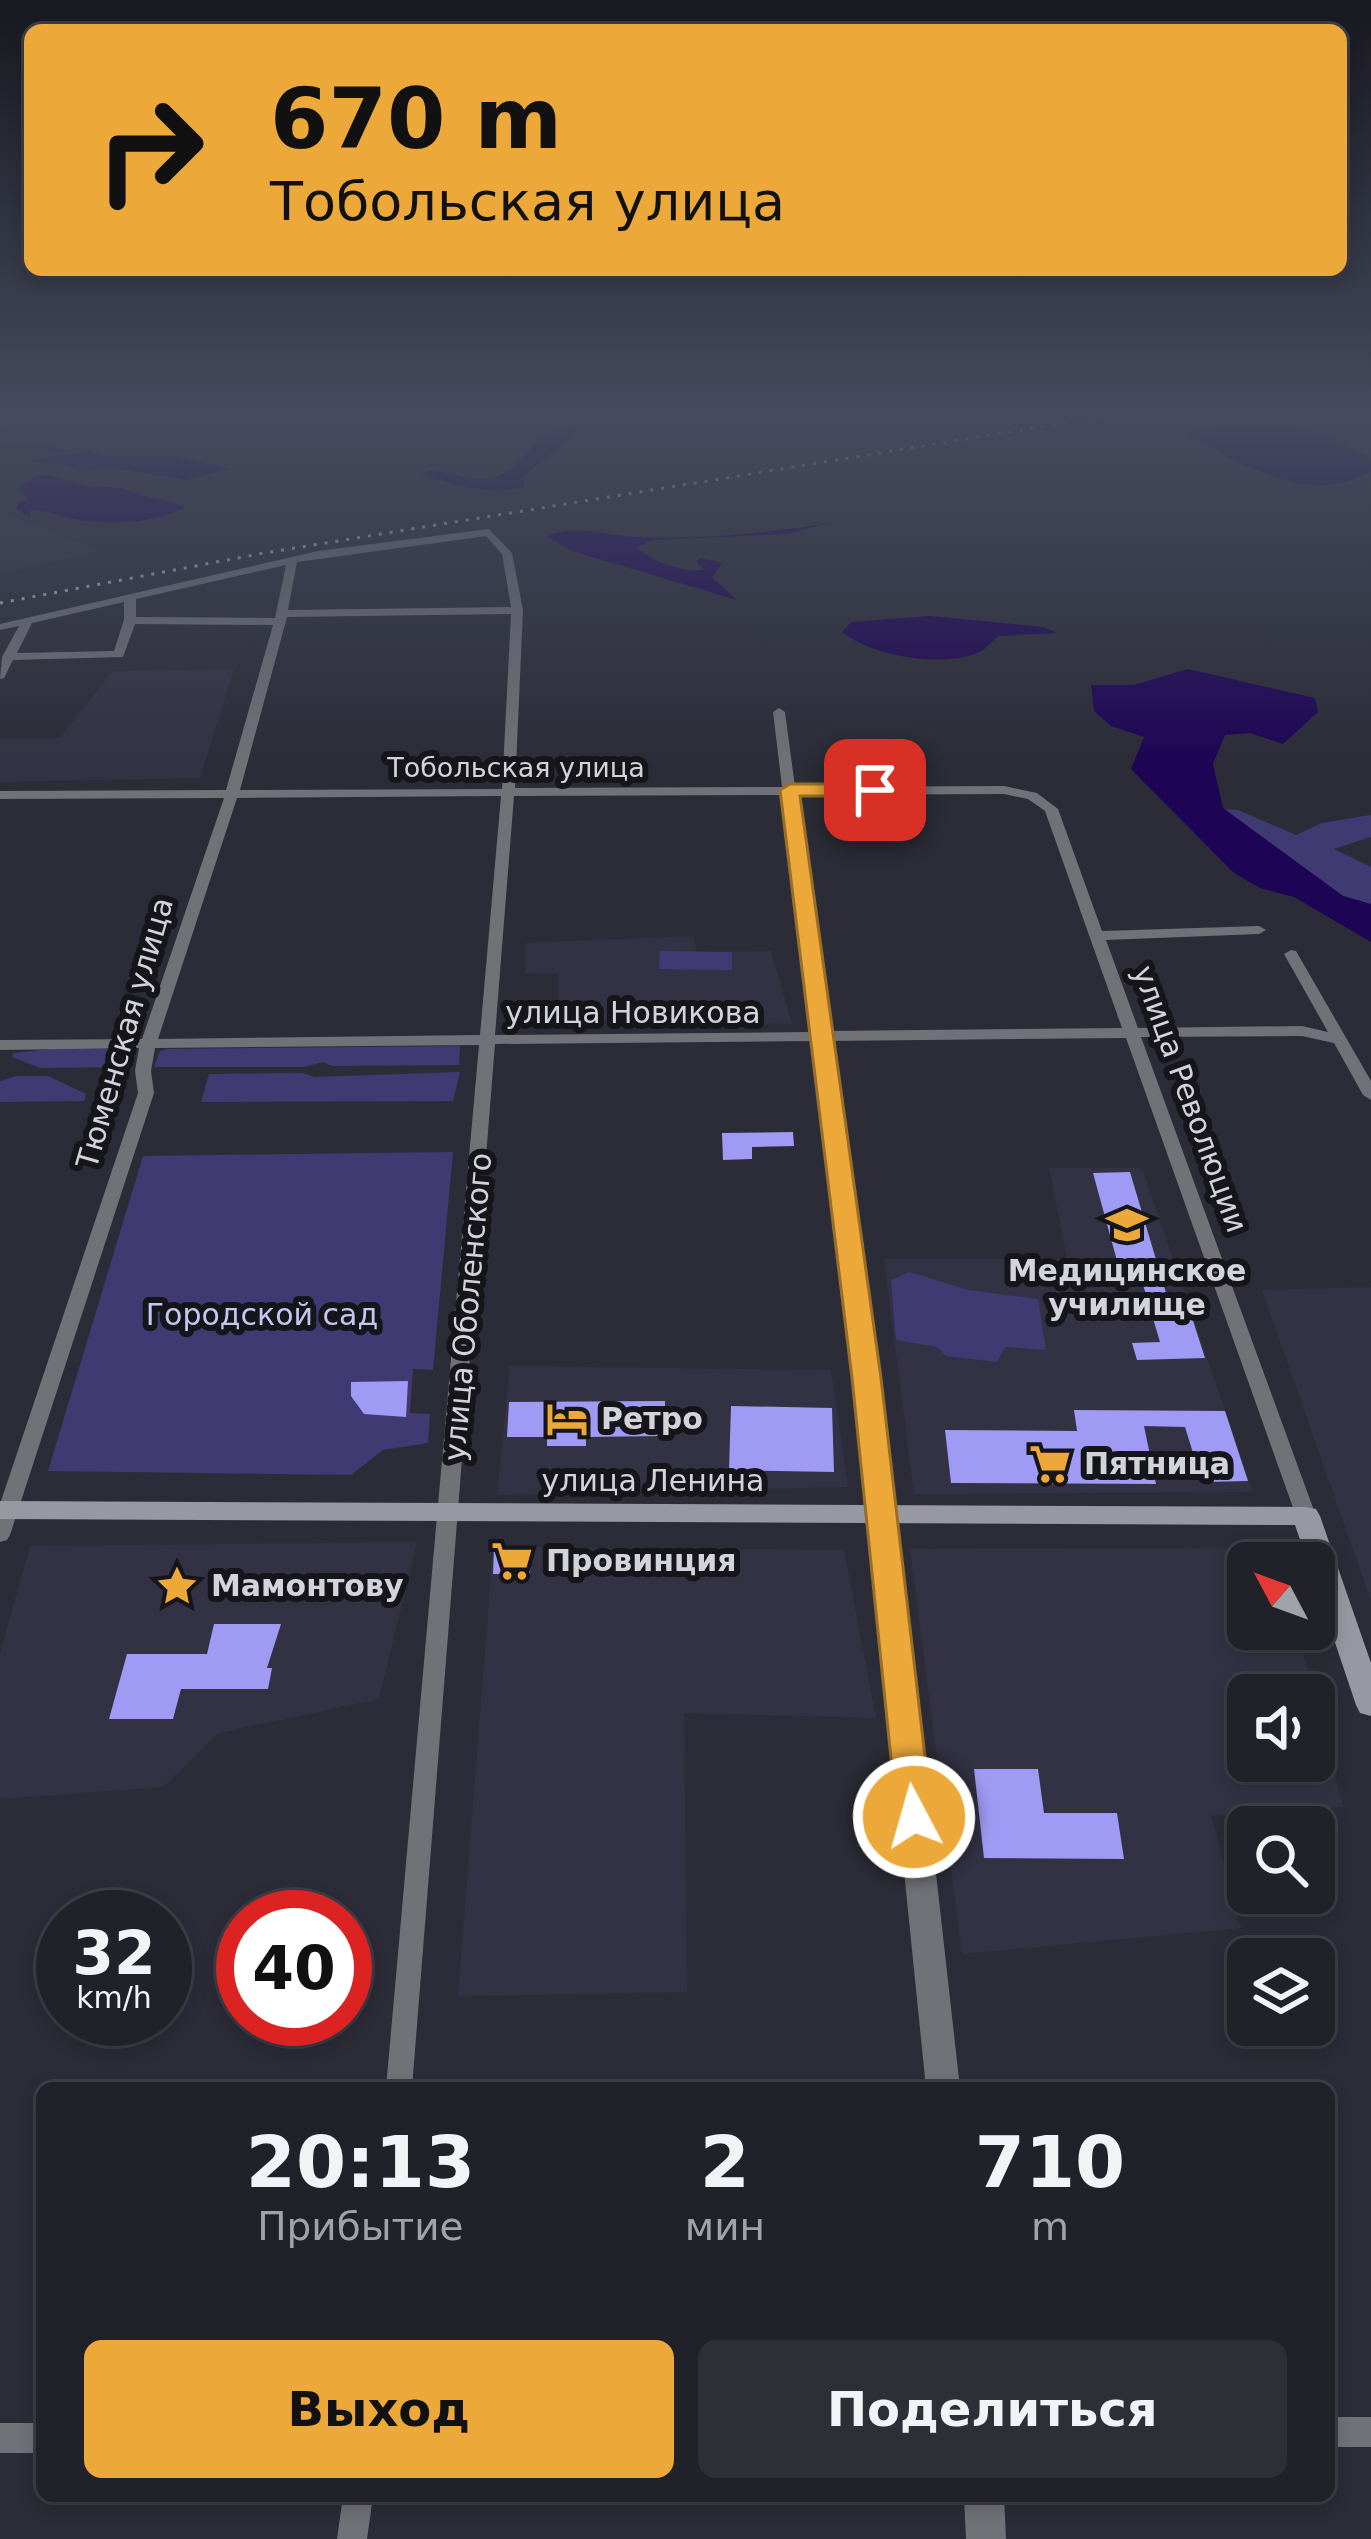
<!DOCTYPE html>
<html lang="ru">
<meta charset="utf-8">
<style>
:root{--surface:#21212a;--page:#2d2e36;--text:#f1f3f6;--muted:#a2a3a8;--line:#3e3e47;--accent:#eca93a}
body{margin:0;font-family:"DejaVu Sans",sans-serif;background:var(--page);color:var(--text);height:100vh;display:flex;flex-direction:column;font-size:45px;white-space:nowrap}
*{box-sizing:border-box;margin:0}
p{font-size:39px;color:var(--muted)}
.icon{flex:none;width:66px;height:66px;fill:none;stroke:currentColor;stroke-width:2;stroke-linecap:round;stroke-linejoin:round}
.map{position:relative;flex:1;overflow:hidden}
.details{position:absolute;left:36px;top:2082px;width:1299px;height:420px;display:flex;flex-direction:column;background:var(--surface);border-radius:18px;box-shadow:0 6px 18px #0003,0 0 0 3px var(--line)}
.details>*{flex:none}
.guide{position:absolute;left:24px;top:24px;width:1323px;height:252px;border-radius:18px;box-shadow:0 6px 18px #0003,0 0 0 3px var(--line);background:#eca93a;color:#111;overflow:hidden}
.needle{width:78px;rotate:311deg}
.tools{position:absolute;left:1227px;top:1542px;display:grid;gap:24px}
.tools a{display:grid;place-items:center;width:108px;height:108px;border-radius:18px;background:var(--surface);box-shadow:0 6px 18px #0003,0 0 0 3px var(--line);font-size:60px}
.speed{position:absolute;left:36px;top:1890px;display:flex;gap:24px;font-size:60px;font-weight:700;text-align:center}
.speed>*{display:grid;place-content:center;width:156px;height:156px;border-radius:50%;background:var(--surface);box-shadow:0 6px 18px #0003,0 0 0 3px var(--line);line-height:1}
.speed small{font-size:30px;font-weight:400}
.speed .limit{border:18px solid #d22;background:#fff;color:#111}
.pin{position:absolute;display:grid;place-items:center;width:102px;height:102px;color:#fff;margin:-51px;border-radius:24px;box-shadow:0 6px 18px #0006}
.me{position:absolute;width:132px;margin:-66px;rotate:354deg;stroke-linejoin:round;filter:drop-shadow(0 0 9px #0008)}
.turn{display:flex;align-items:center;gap:42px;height:252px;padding:0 48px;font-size:54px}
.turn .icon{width:156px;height:156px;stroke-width:2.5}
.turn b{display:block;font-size:84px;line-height:102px}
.eta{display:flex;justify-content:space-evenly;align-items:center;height:204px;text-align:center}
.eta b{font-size:72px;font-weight:800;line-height:84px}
.button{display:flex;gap:24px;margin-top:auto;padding:24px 48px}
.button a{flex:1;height:138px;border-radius:18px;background:var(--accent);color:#111;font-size:48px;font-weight:800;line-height:138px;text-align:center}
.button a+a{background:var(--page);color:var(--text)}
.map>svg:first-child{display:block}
.built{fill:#333244;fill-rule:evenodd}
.green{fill:#403a73}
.water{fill:#1e0455}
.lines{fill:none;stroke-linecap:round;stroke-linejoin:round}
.stream{stroke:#1e0455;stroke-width:3}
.building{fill:#9f9af3}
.minor{fill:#717178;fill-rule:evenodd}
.tertiary{fill:#717178;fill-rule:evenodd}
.secondary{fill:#9798a1;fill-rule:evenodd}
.rail{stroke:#b5b5bd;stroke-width:3;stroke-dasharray:3 8;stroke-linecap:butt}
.route{fill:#eca93a;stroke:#996e26;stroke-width:3}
.labels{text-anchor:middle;stroke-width:12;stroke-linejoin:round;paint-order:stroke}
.far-street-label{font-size:27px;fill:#d3d3db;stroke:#15151a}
.street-label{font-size:30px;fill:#d3d3db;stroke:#15151a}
.poi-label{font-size:30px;font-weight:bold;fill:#d3d3db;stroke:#15151a;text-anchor:start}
.park-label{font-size:30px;fill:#c6c6f3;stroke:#15151a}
</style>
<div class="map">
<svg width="1371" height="2539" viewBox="0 0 1371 2539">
<rect width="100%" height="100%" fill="#2c2c38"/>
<g class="built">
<polygon points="0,511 99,551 0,574"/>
<polygon points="234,669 200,778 0,782 0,738 60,738 113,671"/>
<polygon points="694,936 696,952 771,951 792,1024 559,1020 558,974 525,973 526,943"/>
<polygon points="1049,1168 1142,1168 1253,1492 914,1494 884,1259 1067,1259"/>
<polygon points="1371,1287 1371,1601 1262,1290"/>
<polygon points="510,1366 831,1370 848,1487 497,1495"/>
<polygon points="417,1542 379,1699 219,1733 163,1787 0,1799 0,1653 30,1546"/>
<polygon points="493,1547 844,1550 876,1718 684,1713 687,1992 458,1996"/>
<path d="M1276,1548L1280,1563H1248V1629H1297L1343,1807L1211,1816L1241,1928L962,1954L910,1549ZM1248,1695H1314V1761H1248Z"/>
</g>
<g class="green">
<polygon points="1223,809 1238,810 1296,835 1322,823 1371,815 1371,837 1334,849 1371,867 1371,904 1343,896"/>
<polygon points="660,951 732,952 732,970 659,969"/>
<polygon points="460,1046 459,1065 331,1066 323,1062 304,1067 154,1067 160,1051 167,1049"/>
<polygon points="51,1049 134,1049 128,1067 40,1068 12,1057 13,1053"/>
<polygon points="460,1072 453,1101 201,1102 209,1074 302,1073 314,1077"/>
<polygon points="16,1076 48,1076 86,1094 84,1101 0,1102 0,1081"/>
<polygon points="453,1152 433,1370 413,1369 410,1413 430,1414 428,1443 383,1450 351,1475 48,1471 143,1156"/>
<polygon points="910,1272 968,1290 1038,1299 1046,1350 1005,1347 997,1362 946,1356 937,1347 896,1340 891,1280"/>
</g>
<g class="water">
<path d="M1272,418L1312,430L1370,458L1371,471C1310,509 1239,462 1185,434L1200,427Z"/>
<path d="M570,424L581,425C568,447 543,456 524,477V487C485,496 458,485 421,475L430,470C446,473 480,483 496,477C526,466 536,430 570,424Z"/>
<polygon points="90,451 101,456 177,456 231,469 185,480 113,468 81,472 66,465 29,461"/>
<path d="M48,475L88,486L121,488L185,507C155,523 114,525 79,520C62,517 47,508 30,511V517L17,509L18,503L27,500L20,486L36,476Z"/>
<path d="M832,522L788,534L653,540L637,547C652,562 683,573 705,570L697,563L699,558L722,563L712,578L737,600L572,551L546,536C578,524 605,536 637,537C692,540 778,533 832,522Z"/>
<path d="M930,616L1043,627L1057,633L998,636C990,643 986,650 975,654C938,667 872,656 842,632L851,622Z"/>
<polygon points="1188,669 1315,698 1318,712 1283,744 1250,733 1225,735 1213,764 1223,808 1343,896 1371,904 1371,942 1294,897 1260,888 1234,873 1131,769 1144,737 1111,726 1094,711 1091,685 1134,685"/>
</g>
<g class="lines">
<g class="stream">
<polyline points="0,432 75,411"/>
<polyline points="0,446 43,446 61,452"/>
</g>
</g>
<g class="building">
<polygon points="793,1132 794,1146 752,1147 752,1159 723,1160 722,1133"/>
<polygon points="1130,1172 1169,1303 1187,1302 1205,1358 1137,1360 1132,1343 1160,1342 1141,1278 1122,1279 1093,1173"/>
<polygon points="408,1381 406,1417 364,1414 351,1396 351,1382"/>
<polygon points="665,1401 665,1436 586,1437 586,1446 547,1446 547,1437 507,1437 509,1402"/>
<polygon points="731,1406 832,1408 834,1472 729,1470"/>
<polygon points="1074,1410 1225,1411 1248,1481 1202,1482 1185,1427 1144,1426 1156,1484 951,1483 945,1430 1077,1431"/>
<polygon points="494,1549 531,1549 530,1574 493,1574"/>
<polygon points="214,1624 281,1624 267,1668 272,1668 268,1689 181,1689 173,1719 109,1719 127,1654 207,1654"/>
<polygon points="974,1769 1038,1769 1044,1813 1117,1813 1124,1859 984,1858"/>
</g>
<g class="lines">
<g class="minor">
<path d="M489,529L512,553L523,610L515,788L782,787L773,712L779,708L785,712L795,787L1004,786L1037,793L1058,809L1102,931L1259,926L1266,930L1259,934L1106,940L1138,1028L1302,1026L1328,1032L1284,954L1291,950L1296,951L1371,1081V1100L1363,1095L1334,1043L1302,1036L1141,1037L1316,1516L1313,1521H1299L1296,1516L1126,1038L829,1041L892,1516L889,1521H875L872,1516L813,1041L495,1044L412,2088H386L479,1045L155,1048L151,1071L154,1093L10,1535L7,1540L0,1542V1504L138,1093L135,1071L139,1048L0,1050V1040L142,1039L224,798L0,799V791L226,790L273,625L135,624L123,657L13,660L4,678L0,679L2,657L19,626L0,630V624L318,551ZM486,536L502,554L511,607L288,610L297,562ZM286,565L275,618L136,617V599ZM124,602V620L114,651L17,653L32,623ZM511,614L502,789L240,790L287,617ZM1004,794L1028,799L1045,811L1122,1028L828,1031L796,795ZM783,795L812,1032L495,1035L514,796ZM501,796L480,1035L158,1039L237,798Z"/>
<rect x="1329" y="2417" width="42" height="30"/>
<rect x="0" y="2423" width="42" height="30"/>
<polygon points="343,2496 373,2496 367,2539 337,2539"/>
</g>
<g class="tertiary">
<polygon points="882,1507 892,1509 896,1516 960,2088 926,2088 868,1516 872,1509"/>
<polygon points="964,2496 1004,2496 1006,2539 966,2539"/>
</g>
<polygon class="secondary" points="0,1501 1306,1507 1316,1509 1320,1516 1371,1663 1371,1716 1360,1713 1356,1705 1314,1580 1314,1563 1308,1563 1295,1525 0,1519"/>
<polyline class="rail" points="0,603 264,553 1138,411"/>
</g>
<linearGradient id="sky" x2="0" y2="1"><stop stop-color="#18181f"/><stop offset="0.54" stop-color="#454b5e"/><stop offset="1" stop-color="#454b5e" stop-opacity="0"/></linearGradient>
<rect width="1371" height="767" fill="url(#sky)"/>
<polygon class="route" points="790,784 875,784 885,790 875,796 800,796 881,1378 932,1817 927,1827 914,1831 902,1827 897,1817 852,1378 780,790"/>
<defs>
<g id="university-bare" transform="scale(3.24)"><path d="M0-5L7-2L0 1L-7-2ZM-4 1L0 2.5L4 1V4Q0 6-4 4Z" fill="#eca93a" stroke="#15151a" stroke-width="2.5" paint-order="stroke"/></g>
<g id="hotel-bare" transform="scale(3.24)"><path d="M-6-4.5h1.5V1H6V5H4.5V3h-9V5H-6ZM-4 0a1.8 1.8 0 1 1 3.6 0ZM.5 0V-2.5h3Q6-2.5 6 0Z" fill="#eca93a" stroke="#15151a" stroke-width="2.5" paint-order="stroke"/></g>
<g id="supermarket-bare" transform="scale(3.24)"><path d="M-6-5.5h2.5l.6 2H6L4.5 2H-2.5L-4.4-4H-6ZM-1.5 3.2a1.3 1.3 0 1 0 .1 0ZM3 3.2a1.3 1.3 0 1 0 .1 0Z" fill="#eca93a" stroke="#15151a" stroke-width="2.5" paint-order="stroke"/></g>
<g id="sight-bare" transform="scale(3.24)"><path d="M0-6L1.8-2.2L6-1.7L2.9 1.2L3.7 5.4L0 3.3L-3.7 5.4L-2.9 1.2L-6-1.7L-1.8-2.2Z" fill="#eca93a" stroke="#15151a" stroke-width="2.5" paint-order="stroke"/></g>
</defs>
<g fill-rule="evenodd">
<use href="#university-bare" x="1127" y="1225"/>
<use href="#hotel-bare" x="567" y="1419"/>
<use href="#supermarket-bare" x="1050" y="1464"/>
<use href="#supermarket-bare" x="512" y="1561"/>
<use href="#sight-bare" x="177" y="1586"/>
</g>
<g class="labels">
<g class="far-street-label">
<text x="516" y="777">Тобольская улица</text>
</g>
<g class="street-label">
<text x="633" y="1023">улица Новикова</text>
<text transform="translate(125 1033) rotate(-74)" y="10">Тюменская улица</text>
<text transform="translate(1190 1099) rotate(70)" y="10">улица Революции</text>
<text transform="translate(468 1307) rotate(-85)" y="10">улица Оболенского</text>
<text x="653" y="1491">улица Ленина</text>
</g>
<g class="poi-label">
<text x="1127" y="1281" text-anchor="middle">Медицинское<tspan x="1127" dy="34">училище</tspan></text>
<text x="601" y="1429">Ретро</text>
<text x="1084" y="1474">Пятница</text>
<text x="546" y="1571">Провинция</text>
<text x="211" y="1596">Мамонтову</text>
</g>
<g class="park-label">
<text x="262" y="1325">Городской сад</text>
</g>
</g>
</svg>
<div class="tools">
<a><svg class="needle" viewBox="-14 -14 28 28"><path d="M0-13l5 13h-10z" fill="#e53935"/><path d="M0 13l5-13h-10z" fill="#a2a3a8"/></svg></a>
<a><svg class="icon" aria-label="sound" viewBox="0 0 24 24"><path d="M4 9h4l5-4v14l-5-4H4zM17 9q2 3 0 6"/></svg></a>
<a><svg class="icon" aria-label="search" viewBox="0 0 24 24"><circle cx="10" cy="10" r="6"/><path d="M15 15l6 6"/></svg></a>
<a><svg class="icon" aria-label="layers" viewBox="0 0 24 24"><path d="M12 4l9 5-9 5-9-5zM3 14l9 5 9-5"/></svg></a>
</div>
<div class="speed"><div>32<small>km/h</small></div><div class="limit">40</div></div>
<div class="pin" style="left:875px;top:790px;background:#d93025"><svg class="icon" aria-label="arrive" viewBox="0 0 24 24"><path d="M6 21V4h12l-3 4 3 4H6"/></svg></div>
<svg class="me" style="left:914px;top:1817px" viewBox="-20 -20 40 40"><circle r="17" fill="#eca93a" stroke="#fff" stroke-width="3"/><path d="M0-11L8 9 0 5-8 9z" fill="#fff"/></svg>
<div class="guide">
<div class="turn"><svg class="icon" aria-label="right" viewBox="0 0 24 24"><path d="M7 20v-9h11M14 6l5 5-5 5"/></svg><div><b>670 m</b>Тобольская улица</div></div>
</div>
<section class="details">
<div class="eta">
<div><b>20:13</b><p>Прибытие</p></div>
<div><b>2</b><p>мин</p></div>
<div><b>710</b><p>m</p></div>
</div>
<div class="button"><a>Выход</a><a>Поделиться</a></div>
</section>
</div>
